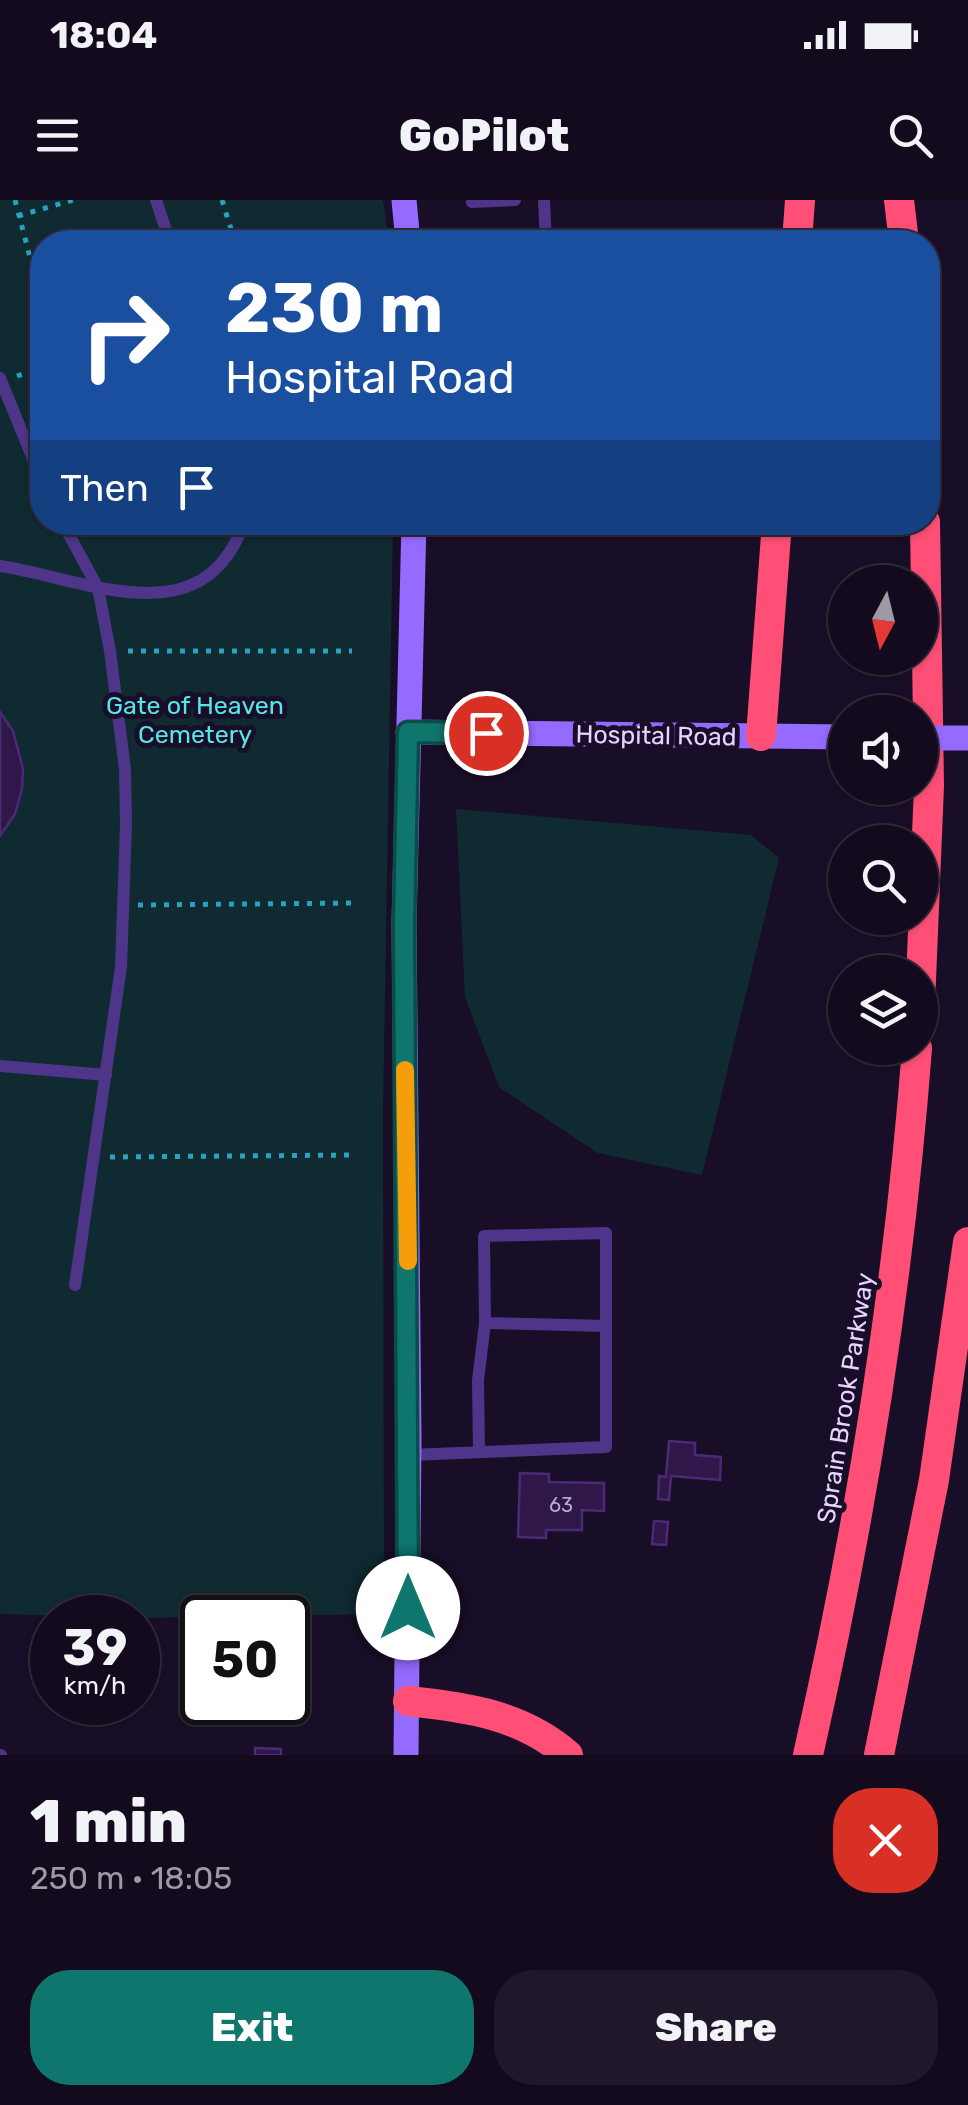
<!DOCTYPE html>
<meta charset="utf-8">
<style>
:root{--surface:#130a1d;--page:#20182a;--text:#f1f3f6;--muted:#9d9aa4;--line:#322b3b;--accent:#0f766e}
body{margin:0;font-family:Rubik,sans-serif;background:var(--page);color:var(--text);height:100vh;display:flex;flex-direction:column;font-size:38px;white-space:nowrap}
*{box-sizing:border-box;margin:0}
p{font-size:32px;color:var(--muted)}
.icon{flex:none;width:55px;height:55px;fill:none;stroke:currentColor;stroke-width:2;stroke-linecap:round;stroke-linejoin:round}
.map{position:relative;height:1555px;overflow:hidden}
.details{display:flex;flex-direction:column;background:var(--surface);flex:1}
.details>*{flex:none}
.guide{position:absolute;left:30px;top:30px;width:910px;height:305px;border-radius:40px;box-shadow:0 2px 8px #0004,0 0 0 2px var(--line);background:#1a4fa0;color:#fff;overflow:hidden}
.needle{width:65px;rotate:187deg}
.tools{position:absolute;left:828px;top:365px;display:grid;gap:20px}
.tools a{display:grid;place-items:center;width:110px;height:110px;border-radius:50%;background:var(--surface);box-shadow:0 2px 8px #0004,0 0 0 2px var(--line);font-size:50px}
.speed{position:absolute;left:30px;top:1395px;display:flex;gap:20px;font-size:50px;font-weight:700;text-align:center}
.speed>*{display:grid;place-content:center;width:130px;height:130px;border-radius:50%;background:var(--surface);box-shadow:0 2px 8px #0004,0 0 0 2px var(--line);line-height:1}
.speed small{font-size:25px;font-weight:400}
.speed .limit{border:5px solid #111;border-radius:15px;background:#fff;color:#111}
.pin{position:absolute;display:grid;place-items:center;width:85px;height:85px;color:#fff;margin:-42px;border:5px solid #fff;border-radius:50%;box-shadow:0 2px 10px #0007}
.me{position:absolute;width:110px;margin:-55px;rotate:0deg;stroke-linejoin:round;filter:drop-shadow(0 0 8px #0008)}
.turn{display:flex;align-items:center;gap:35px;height:210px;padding:0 30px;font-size:45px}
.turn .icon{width:130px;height:130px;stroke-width:2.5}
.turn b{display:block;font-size:70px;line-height:85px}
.then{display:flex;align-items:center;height:95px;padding:0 30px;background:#0003;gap:20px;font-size:38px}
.round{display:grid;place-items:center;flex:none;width:105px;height:105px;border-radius:40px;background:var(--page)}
.overview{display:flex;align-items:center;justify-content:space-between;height:170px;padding:0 30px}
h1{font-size:60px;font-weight:800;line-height:75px}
.button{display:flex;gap:20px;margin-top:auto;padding:20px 30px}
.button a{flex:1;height:115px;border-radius:40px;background:var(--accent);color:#fff;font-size:40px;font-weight:800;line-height:115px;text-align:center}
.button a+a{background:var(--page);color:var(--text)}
.status{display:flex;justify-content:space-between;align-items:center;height:70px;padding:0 50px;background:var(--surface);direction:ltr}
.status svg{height:28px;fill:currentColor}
header{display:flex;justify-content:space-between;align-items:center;height:130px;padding:0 30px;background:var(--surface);font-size:45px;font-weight:800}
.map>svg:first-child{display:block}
.green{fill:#102a32}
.building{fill:#2f1849;stroke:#4c2977;stroke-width:2.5}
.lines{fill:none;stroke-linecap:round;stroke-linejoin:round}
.path{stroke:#27a2c0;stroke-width:5;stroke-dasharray:5 8;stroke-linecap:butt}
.service{stroke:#4e3589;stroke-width:12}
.secondary{stroke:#956bff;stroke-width:25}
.motorway{stroke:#ff4f76;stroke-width:30}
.secondary-bridge{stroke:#956bff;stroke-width:25}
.route-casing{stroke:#0a4d48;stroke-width:25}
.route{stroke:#0f766e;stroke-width:18}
.slow{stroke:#f59e0b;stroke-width:18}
.labels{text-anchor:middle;stroke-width:10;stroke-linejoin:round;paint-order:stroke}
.number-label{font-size:20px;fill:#b7a5d2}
.park-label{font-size:25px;fill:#57e6e8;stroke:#190e27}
.street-label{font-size:25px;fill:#e4d4ff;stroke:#190e27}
</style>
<div class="status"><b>18:04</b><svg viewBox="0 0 49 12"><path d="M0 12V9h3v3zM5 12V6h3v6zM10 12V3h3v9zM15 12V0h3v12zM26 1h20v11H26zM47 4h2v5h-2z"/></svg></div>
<header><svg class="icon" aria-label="menu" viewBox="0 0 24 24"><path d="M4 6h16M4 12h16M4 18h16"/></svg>GoPilot<svg class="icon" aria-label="search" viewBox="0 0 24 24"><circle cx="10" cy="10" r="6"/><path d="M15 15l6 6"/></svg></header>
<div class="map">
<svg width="968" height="1555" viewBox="0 0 968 1555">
<rect width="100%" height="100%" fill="#190e27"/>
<g class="green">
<polygon points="0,0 383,0 389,42 42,42 42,322 393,323 383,910 384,1414 138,1418 0,1414"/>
<polygon points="456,609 751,635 779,658 702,975 598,953 499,887 465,797"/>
</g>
<g class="building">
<polygon points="0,512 13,531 23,569 22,589 15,614 0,636"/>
<polygon points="669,1241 695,1243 695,1255 721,1257 720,1280 671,1276 669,1300 658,1299 659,1276 666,1277"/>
<polygon points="520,1273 549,1274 549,1282 604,1283 604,1311 582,1310 582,1330 546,1330 546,1338 518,1337"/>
<polygon points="654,1321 668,1322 666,1345 652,1344"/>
<polygon points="255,1548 281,1549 281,1555 255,1555"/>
</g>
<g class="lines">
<g class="path">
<polyline points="15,0 42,103"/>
<polyline points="222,0 235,42"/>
<polyline points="18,16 73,0"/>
<polyline points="17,176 42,167"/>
<polyline points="128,451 352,451"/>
<polyline points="138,705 355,703"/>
<polyline points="110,957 356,955"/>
</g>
<g class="service">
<polyline points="156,0 170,42"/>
<polyline points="544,0 546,42"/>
<polyline points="472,2 515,0"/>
<polyline points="0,178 42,281"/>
<polyline points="62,322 98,388 110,451 125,569 126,625 121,767 75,1085"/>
<path d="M0,366C86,379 204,439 244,322"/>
<polyline points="0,866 106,875"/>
<polyline points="479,1252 478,1180 485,1123"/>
<polyline points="409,1255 606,1247 606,1033 484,1036 485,1123 606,1126"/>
<polyline points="0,1555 1,1555"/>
</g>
<g class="secondary">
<polyline points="404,0 408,42"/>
<polyline points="408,532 845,537"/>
<polyline points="406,1555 409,1238 404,724 414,322"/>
</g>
<g class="motorway">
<polyline points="899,0 904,42"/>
<polyline points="797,42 800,0"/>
<polyline points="761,536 777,322"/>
<polyline points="920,804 929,586 925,322"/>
<path d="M408,1501C467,1507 522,1515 568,1555"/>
<path d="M808,1555C861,1322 899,1086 917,848"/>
<polyline points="879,1555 934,1280 968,1042"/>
</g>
<polyline class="secondary-bridge" points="920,538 968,538"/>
</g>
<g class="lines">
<g class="route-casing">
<polyline id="route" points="408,1408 404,724 408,532 486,533"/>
</g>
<use href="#route" class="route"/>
<polyline class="slow" points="405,870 408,1061"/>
</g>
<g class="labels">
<g class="number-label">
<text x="561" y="1312">63</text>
</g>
<g class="park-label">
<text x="195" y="514">Gate of Heaven<tspan x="195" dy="29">Cemetery</tspan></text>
</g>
<g class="street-label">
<text transform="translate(656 535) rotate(1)" y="9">Hospital Road</text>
<text transform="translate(845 1198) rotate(-81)" y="9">Sprain Brook Parkway</text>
</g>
</g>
</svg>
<div class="tools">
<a><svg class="needle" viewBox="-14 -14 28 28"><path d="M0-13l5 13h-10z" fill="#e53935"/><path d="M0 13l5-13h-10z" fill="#9d9aa4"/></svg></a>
<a><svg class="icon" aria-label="sound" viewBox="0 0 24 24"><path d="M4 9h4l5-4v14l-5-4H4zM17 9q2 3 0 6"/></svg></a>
<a><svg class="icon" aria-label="search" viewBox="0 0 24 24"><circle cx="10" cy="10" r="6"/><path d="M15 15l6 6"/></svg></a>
<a><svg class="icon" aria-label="layers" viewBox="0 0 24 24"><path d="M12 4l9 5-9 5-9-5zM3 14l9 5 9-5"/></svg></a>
</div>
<div class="speed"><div>39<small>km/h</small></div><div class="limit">50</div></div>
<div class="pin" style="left:486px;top:533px;background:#d93025"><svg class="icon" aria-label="arrive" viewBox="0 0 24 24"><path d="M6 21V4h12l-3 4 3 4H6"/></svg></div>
<svg class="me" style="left:408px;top:1408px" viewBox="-20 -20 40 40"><circle r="19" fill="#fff"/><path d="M0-13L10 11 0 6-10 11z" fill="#0f766e"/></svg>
<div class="guide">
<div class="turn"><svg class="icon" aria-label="right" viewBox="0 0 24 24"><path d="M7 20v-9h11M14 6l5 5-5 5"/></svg><div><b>230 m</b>Hospital Road</div></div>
<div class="then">Then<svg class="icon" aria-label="arrive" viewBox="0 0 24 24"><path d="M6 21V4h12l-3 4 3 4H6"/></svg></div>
</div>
</div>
<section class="details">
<div class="overview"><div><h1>1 min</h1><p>250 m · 18:05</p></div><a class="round" style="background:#d93025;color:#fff"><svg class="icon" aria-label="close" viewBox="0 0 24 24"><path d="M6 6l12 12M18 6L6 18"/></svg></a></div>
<div class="button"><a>Exit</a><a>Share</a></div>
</section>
